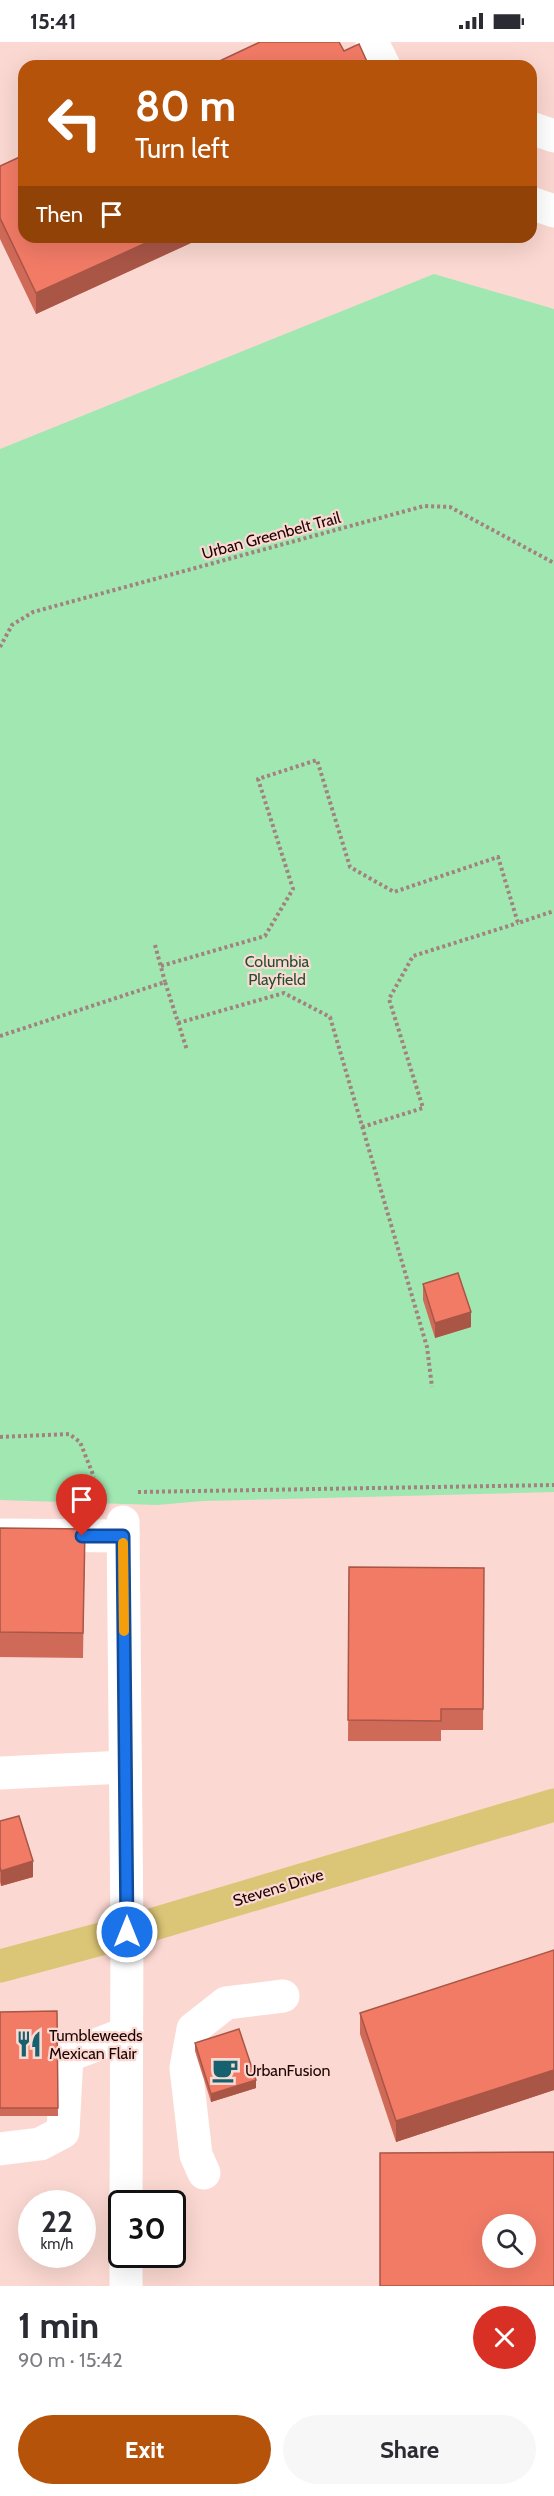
<!DOCTYPE html>
<meta charset="utf-8">
<style>
:root{--surface:#fff;--page:#f7f7f7;--text:#2b2b33;--muted:#7c7c81;--accent:#b45309}
body{margin:0;font-family:Cabin,sans-serif;background:var(--page);color:var(--text);height:100vh;display:flex;flex-direction:column;font-size:22px;white-space:nowrap}
*{box-sizing:border-box;margin:0}
p{font-size:20px;color:var(--muted)}
.icon{flex:none;width:33px;height:33px;fill:none;stroke:currentColor;stroke-width:2;stroke-linecap:round;stroke-linejoin:round}
.map{position:relative;height:2244px;overflow:hidden}
.drawer{display:flex;flex-direction:column;background:var(--surface);flex:1}
.drawer>*{flex:none}
.guide{position:absolute;left:18px;top:18px;width:519px;height:183px;border-radius:18px;box-shadow:0 6px 24px #0002;background:#b45309;color:#fff;overflow:hidden}
.tools{position:absolute;left:482px;top:2172px;display:grid;gap:12px}
.tools a{display:grid;place-items:center;width:54px;height:54px;border-radius:50%;background:var(--surface);box-shadow:0 6px 24px #0002;font-size:30px}
.speed{position:absolute;left:18px;top:2148px;display:flex;gap:12px;font-size:30px;font-weight:700;text-align:center}
.speed>*{display:grid;place-content:center;width:78px;height:78px;border-radius:50%;background:var(--surface);box-shadow:0 6px 24px #0002;line-height:1}
.speed small{font-size:15px;font-weight:400}
.speed .limit{border:3px solid #111;border-radius:9px;background:#fff;color:#111}
.pin{position:absolute;display:grid;place-items:center;width:51px;height:51px;color:#fff;margin:-62px -26px;border-radius:50% 50% 50% 0;rotate:-45deg;box-shadow:0 0 6px #0007}
.pin .icon{rotate:45deg}
.me{position:absolute;width:66px;margin:-33px;rotate:0deg;stroke-linejoin:round;filter:drop-shadow(0 0 4px #0008)}
.turn{display:flex;align-items:center;gap:21px;height:126px;padding:0 18px;font-size:27px}
.turn .icon{width:78px;height:78px;stroke-width:2.5}
.turn b{display:block;font-size:42px;line-height:51px}
.then{display:flex;align-items:center;height:57px;padding:0 18px;background:#0003;gap:12px;font-size:22px}
.round{display:grid;place-items:center;flex:none;width:63px;height:63px;border-radius:32px;background:var(--page)}
.headline{display:flex;align-items:center;justify-content:space-between;height:102px;padding:0 18px}
h1{font-size:36px;font-weight:800;line-height:45px}
.action{display:flex;gap:12px;margin-top:auto;padding:12px 18px}
.action a{flex:1;height:69px;border-radius:36px;background:var(--accent);color:#fff;font-size:24px;font-weight:800;line-height:69px;text-align:center}
.action a+a{background:var(--page);color:var(--text)}
.status{display:flex;justify-content:space-between;align-items:center;height:42px;padding:0 30px;background:var(--surface);direction:ltr}
.status svg{height:16px;fill:currentColor}
.map>svg:first-child{display:block}
.park{fill:#a1e7b2}
.lines{fill:none;stroke-linecap:round;stroke-linejoin:round}
.path{stroke:#a1827d;stroke-width:4;stroke-dasharray:3 3;stroke-linecap:butt}
.minor{stroke:#fff;stroke-width:33}
.major{stroke:#dbc576;stroke-width:33}
.wall{fill:#d06a58}
.shaded-wall{fill:#a95647}
.building{fill:#f27b66;stroke:#a95647;stroke-width:1.5;fill-rule:evenodd}
.route-casing{stroke:#114b97;stroke-width:15}
.route{stroke:#1a73e8;stroke-width:10}
.slow{stroke:#f59e0b;stroke-width:10}
.labels{text-anchor:middle;stroke-width:4.5;stroke-linejoin:round;paint-order:stroke}
.street-label{font-size:16px;fill:#1e0402;stroke:#fbd8d1}
.park-label{font-size:16px;fill:#234f30;stroke:#fbd8d1}
.poi-label{font-size:16px;fill:#1e0402;stroke:#fbd8d1;text-anchor:start}
</style>
<div class="status"><b>15:41</b><svg viewBox="0 0 49 12"><path d="M0 12V9h3v3zM5 12V6h3v6zM10 12V3h3v9zM15 12V0h3v12zM26 1h20v11H26zM47 4h2v5h-2z"/></svg></div>
<div class="map">
<svg width="554" height="2244" viewBox="0 0 554 2244">
<rect width="100%" height="100%" fill="#fbd8d1"/>
<polygon class="park" points="434,232 554,267 554,1450 203,1459 157,1463 0,1458 0,407"/>
<g class="lines">
<g class="path">
<polyline points="0,605 12,583 33,570 424,464 450,465 554,521"/>
<polyline points="155,903 165,940"/>
<polyline points="161,924 265,894 293,847 258,737 317,718 350,825 394,850 498,815 518,881 554,869"/>
<polyline points="178,981 284,951 330,975 427,1305 432,1345"/>
<polyline points="0,994 165,940 187,1008"/>
<polyline points="362,1085 423,1066 389,957 413,914 518,881"/>
<polyline points="0,1395 69,1392 80,1400 94,1435"/>
<polyline points="138,1450 554,1443"/>
</g>
<g class="minor">
<polyline points="372,0 384,24"/>
<polyline points="531,86 554,94"/>
<polyline points="531,161 554,169"/>
<polyline points="123,1480 127,1890 126,2162"/>
<polyline points="0,1493 123,1494"/>
<polyline points="0,1731 125,1725"/>
<polyline points="0,2107 40,2102 63,2090 67,2014 127,1991"/>
<polyline points="204,2131 196,2113 186,2026 193,1987 226,1961 283,1954"/>
<polyline points="126,2212 126,2244"/>
</g>
<polyline class="major" points="0,1924 127,1890 554,1763"/>
</g>
<g class="wall">
<polygon points="0,124 204,195 36,272 0,197"/>
<polygon points="423,1242 471,1285 435,1296 423,1258"/>
<polygon points="0,1486 85,1487 83,1616 0,1615"/>
<polygon points="349,1525 484,1526 483,1688 441,1688 441,1699 348,1699"/>
<polygon points="0,1779 33,1835 1,1844 0,1840"/>
<polygon points="554,1908 554,2048 396,2100 360,1992 360,1971"/>
<polygon points="57,1969 58,2074 0,2074 0,1970"/>
<polygon points="195,2001 256,2046 211,2060 195,2009"/>
</g>
<g class="shaded-wall">
<polygon points="159,195 204,195 36,272 36,251"/>
<polygon points="471,1270 471,1285 435,1296 435,1281"/>
<polygon points="33,1819 33,1835 1,1844 1,1829"/>
<polygon points="554,2028 554,2048 396,2100 396,2079"/>
<polygon points="256,2038 256,2046 211,2060 211,2052"/>
</g>
<g class="building">
<polygon points="260,0 339,0 344,9 359,2 369,24 209,24"/>
<polygon points="24,113 24,195 159,195 36,251 0,176 0,124"/>
<polygon points="458,1231 471,1270 435,1281 423,1242"/>
<polygon points="0,1486 85,1487 83,1591 0,1590"/>
<polygon points="349,1525 484,1526 483,1667 441,1667 441,1679 348,1678"/>
<polygon points="19,1774 33,1819 1,1829 0,1825 0,1779"/>
<polygon points="554,1908 554,2028 396,2079 360,1971"/>
<polygon points="57,1969 58,2066 0,2066 0,1970"/>
<polygon points="239,1987 256,2038 211,2052 195,2001"/>
<path d="M554,2110V2244H380V2111ZM492,2182H525V2216H492Z"/>
</g>
<g class="lines">
<g class="route-casing">
<polyline id="route" points="82,1494 123,1494 127,1890"/>
</g>
<use href="#route" class="route"/>
<polyline class="slow" points="123,1501 124,1589"/>
</g>
<defs>
<g id="restaurant-bare" transform="scale(2.07)"><path d="M-5-6h1v4h1v-4h1v4h1v-4h1v5L-1.5 .5V6h-2V.5L-5-1ZM5-6V6H3V1.5H1.5Q1.5-4 5-6Z" fill="#15616d" stroke="#fbd8d1" stroke-width="2.5" paint-order="stroke"/></g>
<g id="cafe-bare" transform="scale(2.07)"><path d="M-5.5-4.5H6V0H3Q3 3.5 0 3.5H-2.5Q-5.5 3.5-5.5 0ZM3-3.2v2h1.7v-2ZM-6 4.5H4V6H-6Z" fill="#15616d" stroke="#fbd8d1" stroke-width="2.5" paint-order="stroke"/></g>
</defs>
<g fill-rule="evenodd">
<use href="#restaurant-bare" x="29" y="2002"/>
<use href="#cafe-bare" x="225" y="2028"/>
</g>
<g class="labels">
<g class="street-label">
<text transform="translate(271 493) rotate(-15)" y="6">Urban Greenbelt Trail</text>
<text transform="translate(278 1845) rotate(-17)" y="6">Stevens Drive</text>
</g>
<g class="park-label">
<text x="277" y="925">Columbia<tspan x="277" dy="18">Playfield</tspan></text>
</g>
<g class="poi-label">
<text x="49" y="1999">Tumbleweeds<tspan x="49" dy="18">Mexican Flair</tspan></text>
<text x="245" y="2034">UrbanFusion</text>
</g>
</g>
</svg>
<div class="tools">
<a><svg class="icon" aria-label="search" viewBox="0 0 24 24"><circle cx="10" cy="10" r="6"/><path d="M15 15l6 6"/></svg></a>
</div>
<div class="speed"><div>22<small>km/h</small></div><div class="limit">30</div></div>
<div class="pin" style="left:82px;top:1494px;background:#d93025"><svg class="icon" aria-label="arrive" viewBox="0 0 24 24"><path d="M6 21V4h12l-3 4 3 4H6"/></svg></div>
<svg class="me" style="left:127px;top:1890px" viewBox="-20 -20 40 40"><circle r="17" fill="#1a73e8" stroke="#fff" stroke-width="3"/><path d="M0-11L8 9 0 5-8 9z" fill="#fff"/></svg>
<div class="guide">
<div class="turn"><svg class="icon" aria-label="left" viewBox="0 0 24 24"><path d="M17 20v-9H6M10 6l-5 5 5 5"/></svg><div><b>80 m</b>Turn left</div></div>
<div class="then">Then<svg class="icon" aria-label="arrive" viewBox="0 0 24 24"><path d="M6 21V4h12l-3 4 3 4H6"/></svg></div>
</div>
</div>
<section class="drawer">
<div class="headline"><div><h1>1 min</h1><p>90 m · 15:42</p></div><a class="round" style="background:#d93025;color:#fff"><svg class="icon" aria-label="close" viewBox="0 0 24 24"><path d="M6 6l12 12M18 6L6 18"/></svg></a></div>
<div class="action"><a>Exit</a><a>Share</a></div>
</section>
